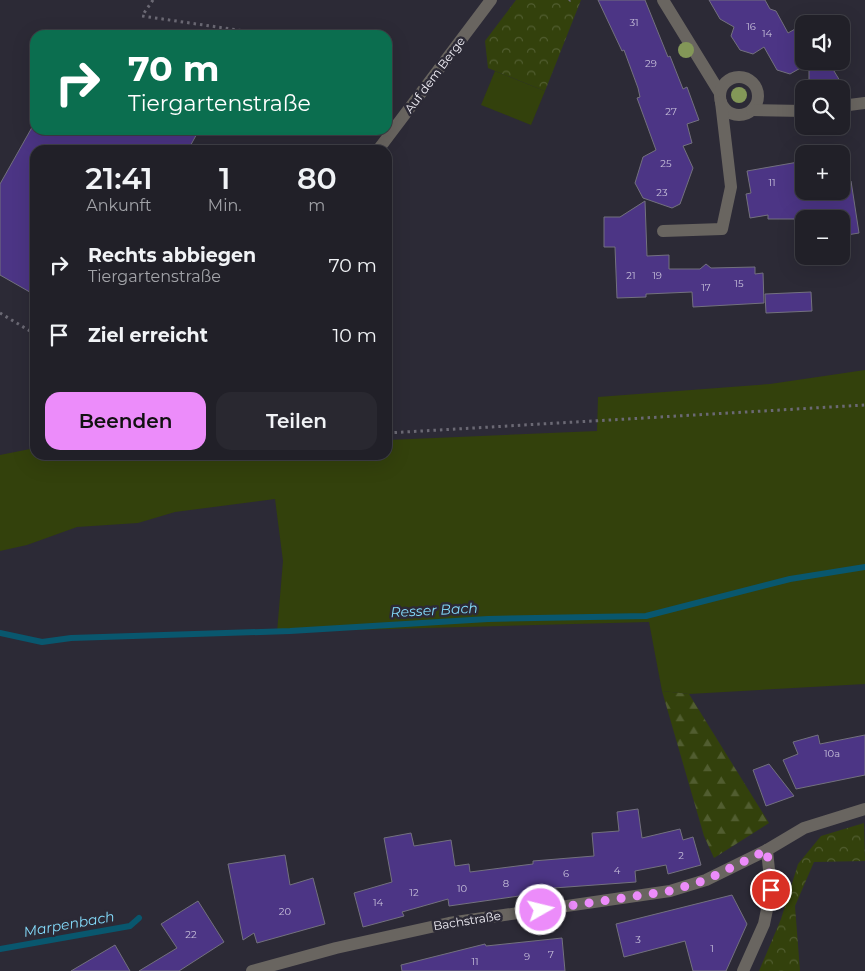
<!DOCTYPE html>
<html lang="de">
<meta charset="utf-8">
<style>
:root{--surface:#212028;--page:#292830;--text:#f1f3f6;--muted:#a2a3a8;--line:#3e3e45;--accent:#ec8cfa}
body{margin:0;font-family:Montserrat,sans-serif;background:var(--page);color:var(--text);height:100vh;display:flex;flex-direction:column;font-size:19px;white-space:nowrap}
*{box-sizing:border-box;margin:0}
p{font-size:16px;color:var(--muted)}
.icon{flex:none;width:28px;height:28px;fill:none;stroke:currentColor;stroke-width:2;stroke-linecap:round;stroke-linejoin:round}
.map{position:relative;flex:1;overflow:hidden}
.drawer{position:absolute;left:30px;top:145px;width:362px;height:315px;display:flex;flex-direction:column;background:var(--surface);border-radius:15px;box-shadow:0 5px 20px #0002,0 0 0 1px var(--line)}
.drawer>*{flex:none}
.hud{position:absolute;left:30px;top:30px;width:362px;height:105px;border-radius:15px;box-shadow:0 5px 20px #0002,0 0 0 1px var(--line);background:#0b6e4f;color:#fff;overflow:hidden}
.controls{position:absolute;left:795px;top:15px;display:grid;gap:10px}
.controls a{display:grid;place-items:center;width:55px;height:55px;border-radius:10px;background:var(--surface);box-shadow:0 5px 20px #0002,0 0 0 1px var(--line);font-size:25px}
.pin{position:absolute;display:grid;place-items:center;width:42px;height:42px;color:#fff;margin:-21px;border:2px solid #fff;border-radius:50%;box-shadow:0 1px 5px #0007}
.me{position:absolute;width:55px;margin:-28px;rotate:82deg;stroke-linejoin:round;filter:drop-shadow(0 0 4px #0008)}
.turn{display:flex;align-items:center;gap:18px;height:105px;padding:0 15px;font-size:22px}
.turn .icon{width:65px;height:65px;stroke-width:2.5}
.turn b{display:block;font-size:35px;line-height:42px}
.eta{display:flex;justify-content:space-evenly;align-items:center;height:85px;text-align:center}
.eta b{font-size:30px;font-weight:600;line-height:35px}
.primary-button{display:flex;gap:10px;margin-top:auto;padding:10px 15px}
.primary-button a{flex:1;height:58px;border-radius:15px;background:var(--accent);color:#111;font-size:20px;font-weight:600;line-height:58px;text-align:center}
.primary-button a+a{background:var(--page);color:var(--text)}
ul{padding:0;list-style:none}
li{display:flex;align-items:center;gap:15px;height:70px;padding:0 15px}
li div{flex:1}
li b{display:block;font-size:19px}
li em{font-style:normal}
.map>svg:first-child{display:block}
.grass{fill:#33410c}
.forest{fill:url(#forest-firs)}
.park{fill:url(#park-crowns)}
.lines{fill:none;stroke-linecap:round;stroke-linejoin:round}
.stream{stroke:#09576e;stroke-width:6}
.building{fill:#4c3585;stroke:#73717e}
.path{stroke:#6b6974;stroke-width:3;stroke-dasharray:2.5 4;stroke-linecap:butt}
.minor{stroke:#696560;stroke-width:12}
.tree{fill:#839758}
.route{stroke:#ec8cfa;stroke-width:9;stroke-dasharray:0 16.2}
.labels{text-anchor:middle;stroke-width:5;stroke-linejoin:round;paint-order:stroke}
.number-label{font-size:10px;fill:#c7c0da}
.street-label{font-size:12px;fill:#f0eef6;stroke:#2c2a36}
.water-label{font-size:14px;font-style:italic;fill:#84dbfb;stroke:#2c2a36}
</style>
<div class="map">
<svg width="865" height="971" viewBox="0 0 865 971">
<defs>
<pattern id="forest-firs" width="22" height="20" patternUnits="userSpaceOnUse" patternTransform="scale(1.25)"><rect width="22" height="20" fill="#33410c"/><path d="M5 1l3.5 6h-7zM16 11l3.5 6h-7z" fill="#515d30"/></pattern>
<pattern id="park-crowns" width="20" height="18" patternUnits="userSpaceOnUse" patternTransform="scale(1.25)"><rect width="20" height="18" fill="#33410c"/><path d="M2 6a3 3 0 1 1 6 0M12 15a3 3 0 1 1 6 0" fill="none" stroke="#515d30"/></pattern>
</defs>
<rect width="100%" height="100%" fill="#2c2a36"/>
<g class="grass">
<polygon points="495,71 545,91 531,125 481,105"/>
<polygon points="865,370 865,684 689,694 662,691 649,622 277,632 283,561 275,499 175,512 138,523 77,527 27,545 0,551 0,455 35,448 35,455 388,455 388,440 597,431 598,397 770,384"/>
</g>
<polygon class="forest" points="662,691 689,694 769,823 714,858 704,836"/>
<g class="park">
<polygon points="516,0 581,0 545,91 488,68 485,41"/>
<polygon points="864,823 865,861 814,862 795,906 800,971 759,971 781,919 798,864 821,836"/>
</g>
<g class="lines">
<g class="stream">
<polyline points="0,633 42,642 71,638 290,631 488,619 646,616 790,579 865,567"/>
<polyline points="0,949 130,926 139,918"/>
</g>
</g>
<g class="building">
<polygon points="598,0 645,0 668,57 670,56 683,89 687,87 699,120 687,124 692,143 683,146 693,168 680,204 672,208 643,198 635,183 643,157 656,150 637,98 640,97 638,88 624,50 622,51"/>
<polygon points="709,0 765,0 770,9 776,11 788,33 804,24 804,66 790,74 777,70 764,47 753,54 740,50 731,36 734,27 720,19"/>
<polygon points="809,61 828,61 840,81 809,86"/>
<polygon points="35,122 35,130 199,130 188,150 35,150 35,295 0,275 0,184"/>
<polygon points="804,161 804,191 841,191 841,181 851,181 859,233 841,236 841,219 768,219 768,215 750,218 746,194 751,193 747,171"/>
<polygon points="645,201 647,256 669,255 669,269 700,269 706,264 711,268 755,267 755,274 763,273 764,303 693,307 692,292 646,294 646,297 617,298 615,247 604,247 604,217 620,217"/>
<polygon points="811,292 812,311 766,313 765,294"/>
<polygon points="818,735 820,744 865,735 865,775 796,789 783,760 798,754 793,742"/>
<polygon points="769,764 794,796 766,806 753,770"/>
<polygon points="638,809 642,838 680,829 683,840 693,837 701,865 668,874 666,865 635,871 636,882 526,890 526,895 449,906 448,899 402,912 404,916 363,927 354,893 392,882 384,838 411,833 414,846 451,840 455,866 469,864 470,872 533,864 533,861 594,856 592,833 619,831 617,812"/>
<polygon points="285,855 290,885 313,878 325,924 257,943 254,933 243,940 228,864"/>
<polygon points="732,895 747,924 726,971 693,971 685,941 624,957 616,924"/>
<polygon points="198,901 224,942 179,971 139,971 177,948 161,924"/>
<polygon points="562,938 565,971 402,971 401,965 485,944 486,946"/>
<polygon points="115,945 130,971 71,971"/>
</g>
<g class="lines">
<g class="path">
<polyline points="153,0 142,16 272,35"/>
<polyline points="569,1 570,0"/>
<polyline points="0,313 35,334"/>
<polyline points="388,433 865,405"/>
</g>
<g class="minor">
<polyline points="663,0 720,93"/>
<circle cx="739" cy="96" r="19"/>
<polyline points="841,106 865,103"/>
<polyline points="752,110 804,111"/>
<polyline points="378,150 491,0"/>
<polyline points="663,231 722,229 731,187 721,102"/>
<polyline points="252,971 336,948 449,923 670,891 706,880 767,850"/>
<polyline points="743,971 764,924 771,890 767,850 804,828 865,809"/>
</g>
</g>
<g class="tree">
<circle cx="686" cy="50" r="8"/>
<circle cx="739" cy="95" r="8"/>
</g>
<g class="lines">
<polyline class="route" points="541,910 670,891 706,880 767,850 771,890"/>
</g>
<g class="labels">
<g class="number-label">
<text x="634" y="26">31</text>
<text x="751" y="30">16</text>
<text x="767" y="37">14</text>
<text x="651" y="67">29</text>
<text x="671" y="115">27</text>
<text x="666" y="167">25</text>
<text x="772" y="186">11</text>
<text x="662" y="196">23</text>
<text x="631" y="279">21</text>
<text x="657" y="279">19</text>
<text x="739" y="287">15</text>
<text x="706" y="291">17</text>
<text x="832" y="757">10a</text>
<text x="681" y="859">2</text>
<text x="617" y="874">4</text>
<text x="566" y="877">6</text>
<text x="506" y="887">8</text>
<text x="462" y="892">10</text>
<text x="414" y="896">12</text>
<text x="378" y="906">14</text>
<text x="285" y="915">20</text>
<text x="191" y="938">22</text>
<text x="638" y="943">3</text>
<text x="712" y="952">1</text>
<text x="551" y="958">7</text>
<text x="527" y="960">9</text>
<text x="475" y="965">11</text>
</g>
<g class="street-label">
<text transform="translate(435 75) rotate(-53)" y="4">Auf dem Berge</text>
<text transform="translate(467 921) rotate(-9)" y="4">Bachstraße</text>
</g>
<g class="water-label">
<text transform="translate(434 610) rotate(-3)" y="5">Resser Bach</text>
<text transform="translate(69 924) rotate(-10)" y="5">Marpenbach</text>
</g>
</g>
</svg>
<div class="controls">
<a><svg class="icon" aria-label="sound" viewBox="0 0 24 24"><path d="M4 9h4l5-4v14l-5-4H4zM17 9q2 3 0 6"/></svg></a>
<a><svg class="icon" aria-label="search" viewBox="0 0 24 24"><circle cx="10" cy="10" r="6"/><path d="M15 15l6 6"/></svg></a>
<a>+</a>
<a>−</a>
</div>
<div class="pin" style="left:771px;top:890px;background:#d93025"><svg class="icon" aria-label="arrive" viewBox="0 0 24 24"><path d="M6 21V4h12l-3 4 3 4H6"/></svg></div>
<svg class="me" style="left:541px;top:910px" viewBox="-20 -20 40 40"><circle r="17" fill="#ec8cfa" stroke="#fff" stroke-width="3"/><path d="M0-11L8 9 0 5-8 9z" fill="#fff"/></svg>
<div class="hud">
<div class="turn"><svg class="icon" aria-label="right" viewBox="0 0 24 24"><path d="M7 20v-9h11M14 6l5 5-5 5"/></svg><div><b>70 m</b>Tiergartenstraße</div></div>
</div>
<section class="drawer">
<div class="eta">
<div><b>21:41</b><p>Ankunft</p></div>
<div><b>1</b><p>Min.</p></div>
<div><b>80</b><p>m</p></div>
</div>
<ul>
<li><svg class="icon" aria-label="right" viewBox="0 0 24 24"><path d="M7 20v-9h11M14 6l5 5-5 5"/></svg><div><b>Rechts abbiegen</b><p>Tiergartenstraße</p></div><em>70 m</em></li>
<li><svg class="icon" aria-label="arrive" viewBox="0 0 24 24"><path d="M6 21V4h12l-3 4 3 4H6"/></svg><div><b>Ziel erreicht</b></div><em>10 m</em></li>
</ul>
<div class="primary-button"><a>Beenden</a><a>Teilen</a></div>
</section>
</div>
